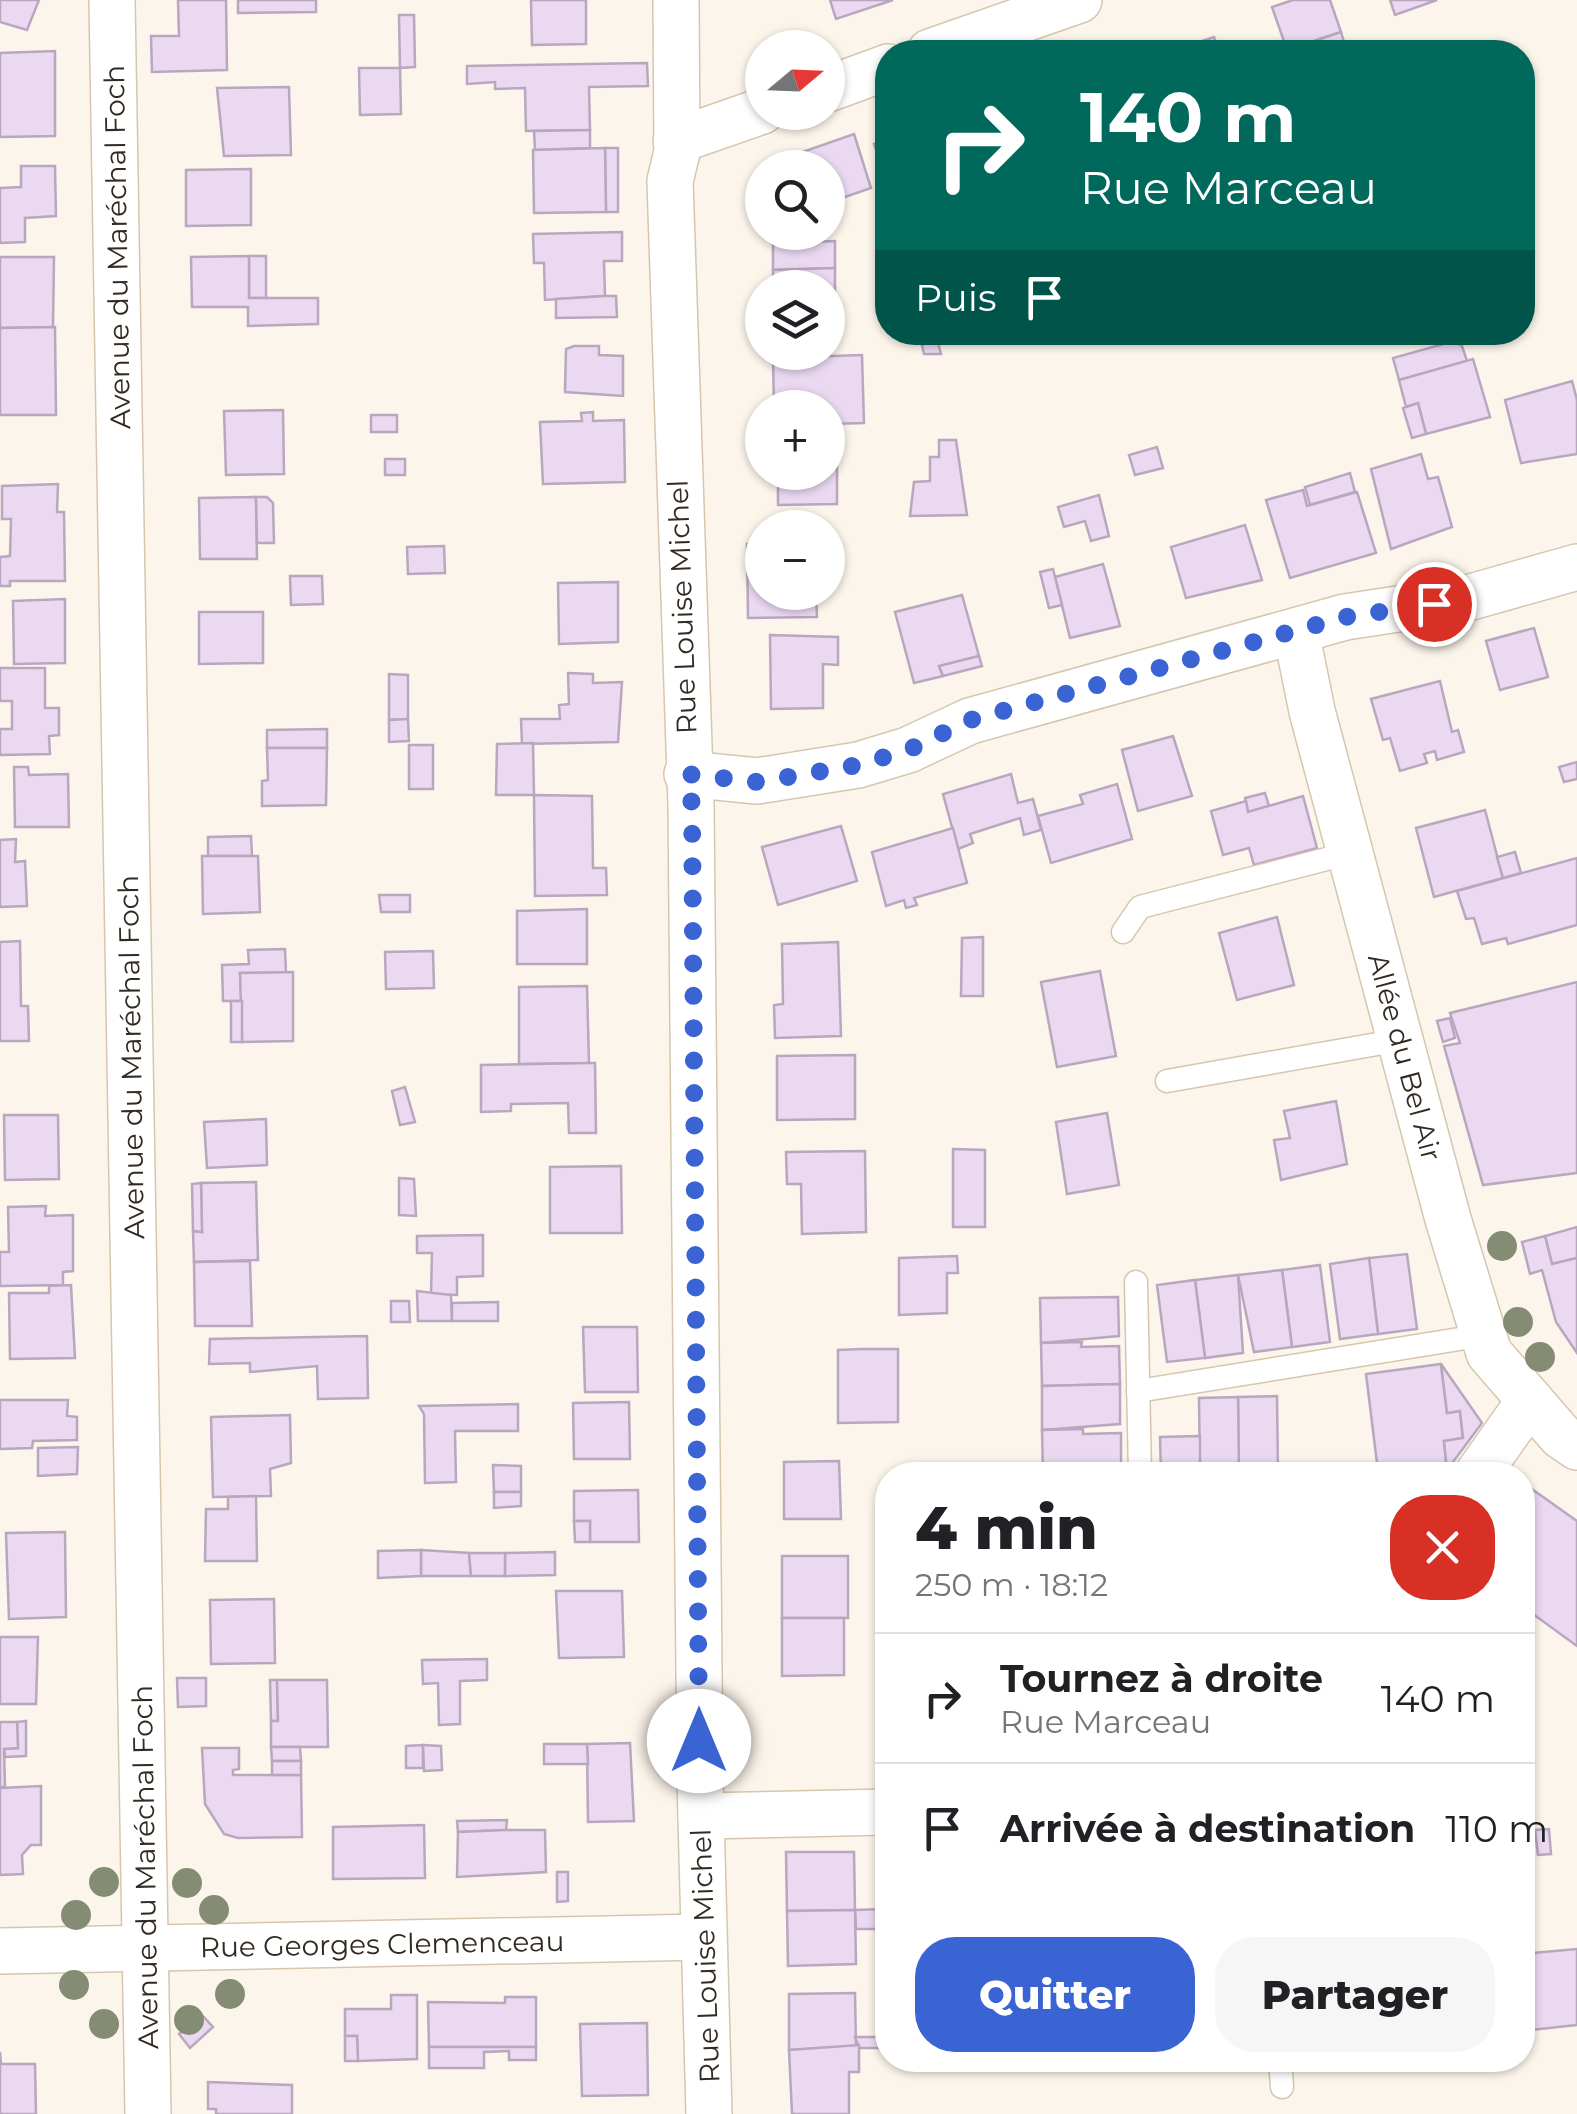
<!DOCTYPE html>
<html lang="fr">
<meta charset="utf-8">
<style>
:root{--surface:#fff;--page:#f6f6f6;--text:#202124;--muted:#757577;--line:#e0e0e0;--accent:#3a63d4}
body{margin:0;font-family:Montserrat,sans-serif;background:var(--page);color:var(--text);height:100vh;display:flex;flex-direction:column;font-size:38px;white-space:nowrap}
*{box-sizing:border-box;margin:0}
p{font-size:32px;color:var(--muted)}
.icon{flex:none;width:55px;height:55px;fill:none;stroke:currentColor;stroke-width:2;stroke-linecap:round;stroke-linejoin:round}
.map{position:relative;flex:1;overflow:hidden}
.drawer{position:absolute;left:875px;top:1462px;width:660px;height:610px;display:flex;flex-direction:column;background:var(--surface);border-radius:40px;box-shadow:0 2px 8px #0004}
.drawer>*{flex:none}
.banner{position:absolute;left:875px;top:40px;width:660px;height:305px;border-radius:40px;box-shadow:0 2px 8px #0004;background:#00695c;color:#fff;overflow:hidden}
.needle{width:65px;rotate:71deg}
.controls{position:absolute;left:745px;top:30px;display:grid;gap:20px}
.controls a{display:grid;place-items:center;width:100px;height:100px;border-radius:50%;background:var(--surface);box-shadow:0 2px 8px #0004;font-size:50px}
.pin{position:absolute;display:grid;place-items:center;width:85px;height:85px;color:#fff;margin:-42px;border:5px solid #fff;border-radius:50%;box-shadow:0 2px 10px #0007}
.me{position:absolute;width:110px;margin:-55px;rotate:0deg;stroke-linejoin:round;filter:drop-shadow(0 0 8px #0008)}
.turn{display:flex;align-items:center;gap:35px;height:210px;padding:0 40px;font-size:45px}
.turn .icon{width:130px;height:130px;stroke-width:2.5}
.turn b{display:block;font-size:70px;line-height:85px}
.then{display:flex;align-items:center;height:95px;padding:0 40px;background:#0003;gap:20px;font-size:38px}
.round{display:grid;place-items:center;flex:none;width:105px;height:105px;border-radius:40px;background:var(--page)}
.overview{display:flex;align-items:center;justify-content:space-between;height:170px;padding:0 40px}
h1{font-size:60px;font-weight:800;line-height:75px}
.cta{display:flex;gap:20px;margin-top:auto;padding:20px 40px}
.cta a{flex:1;height:115px;border-radius:40px;background:var(--accent);color:#fff;font-size:40px;font-weight:800;line-height:115px;text-align:center}
.cta a+a{background:var(--page);color:var(--text)}
ul{padding:0;list-style:none}
li{display:flex;align-items:center;gap:30px;height:130px;padding:0 40px;border-top:2px solid var(--line)}
li div{flex:1}
li b{display:block;font-size:38px}
li em{font-style:normal}
.map>svg:first-child{display:block}
.building{fill:#ebd9f2;stroke:#b9a7bf;stroke-width:2.5}
.lines{fill:none;stroke-linecap:round;stroke-linejoin:round}
.service-casing{stroke:#d7c6ae;stroke-width:25}
.minor-casing{stroke:#d7c6ae;stroke-width:48}
.service{stroke:#fff;stroke-width:22}
.minor{stroke:#fff;stroke-width:45}
.tree{fill:#858c74}
.route{stroke:#3a63d4;stroke-width:18;stroke-dasharray:0 32.4}
.labels{text-anchor:middle;stroke-width:8;stroke-linejoin:round;paint-order:stroke}
.street-label{font-size:28px;fill:#312a20;stroke:#fff}
</style>
<div class="map">
<svg width="1577" height="2114" viewBox="0 0 1577 2114">
<rect width="100%" height="100%" fill="#fcf5eb"/>
<g class="building">
<polygon points="0,0 39,0 27,30 0,22"/>
<polygon points="178,0 226,0 227,70 152,72 151,36 179,36"/>
<polygon points="238,0 316,0 316,12 238,13"/>
<polygon points="531,0 586,0 586,44 532,45"/>
<polygon points="830,0 893,0 836,19"/>
<polygon points="1293,0 1330,0 1341,32 1287,50 1272,7"/>
<polygon points="1390,0 1437,0 1395,15"/>
<polygon points="399,15 414,15 415,67 400,68"/>
<polygon points="1341,32 1346,49 1288,52 1287,50"/>
<polygon points="1214,37 1219,52 1169,52"/>
<polygon points="55,51 55,136 0,137 0,53"/>
<polygon points="647,63 648,86 589,87 590,130 526,131 525,88 495,89 495,82 467,84 467,66"/>
<polygon points="359,68 400,68 401,114 360,115"/>
<polygon points="289,87 291,155 224,156 217,88"/>
<polygon points="590,130 590,148 535,150 534,131"/>
<polygon points="854,134 871,188 828,203 828,168 789,168 785,158"/>
<polygon points="888,139 888,184 874,144"/>
<polygon points="605,148 618,148 618,212 606,212"/>
<polygon points="605,148 606,212 534,213 533,150"/>
<polygon points="21,166 55,166 56,216 25,218 25,242 0,243 0,188 21,187"/>
<polygon points="251,169 251,225 186,226 186,170"/>
<polygon points="622,232 622,261 604,261 605,296 545,300 544,263 534,263 533,234"/>
<polygon points="835,241 835,268 773,270 773,243"/>
<rect x="249" y="256" width="17" height="42"/>
<polygon points="249,256 249,298 318,298 318,324 248,326 248,307 192,307 191,257"/>
<polygon points="0,257 54,257 53,327 0,328"/>
<polygon points="835,268 835,327 828,327 828,288 773,288 773,270"/>
<polygon points="605,296 616,296 617,317 556,318 556,299"/>
<polygon points="55,327 56,415 0,415 0,328"/>
<polygon points="936,336 941,354 924,354 921,340"/>
<polygon points="1454,341 1462,346 1467,361 1399,380 1393,358"/>
<polygon points="574,346 599,346 599,355 623,356 623,396 565,392 566,349"/>
<polygon points="862,355 864,423 828,424 828,408 774,408 773,358"/>
<polygon points="1473,359 1490,417 1426,434 1418,403 1406,407 1399,380"/>
<polygon points="1572,381 1577,400 1577,454 1521,463 1505,400"/>
<polygon points="1418,403 1426,434 1412,438 1403,408"/>
<polygon points="283,410 284,474 226,475 224,411"/>
<polygon points="593,412 593,421 624,420 625,482 543,484 540,422 582,421 581,413"/>
<rect x="371" y="415" width="26" height="17"/>
<polygon points="939,440 956,440 967,515 910,516 914,482 930,481 930,457 939,457"/>
<polygon points="828,441 837,441 837,504 778,505 778,472 828,472"/>
<polygon points="1157,447 1163,468 1135,475 1129,455"/>
<polygon points="1421,454 1428,479 1438,477 1452,527 1391,549 1371,469"/>
<rect x="385" y="459" width="20" height="16"/>
<polygon points="1350,473 1355,492 1310,505 1305,487"/>
<polygon points="58,484 57,512 64,512 65,581 10,581 10,586 0,586 0,557 10,556 11,519 2,519 2,486"/>
<polygon points="1303,490 1307,506 1357,492 1376,553 1290,578 1266,500"/>
<polygon points="1099,495 1109,536 1091,541 1085,521 1064,527 1058,507"/>
<polygon points="256,497 257,559 200,559 199,498"/>
<polygon points="256,497 267,497 273,503 274,543 257,543"/>
<polygon points="1245,525 1262,580 1186,598 1171,547"/>
<polygon points="747,544 762,544 762,592 816,592 817,617 748,618"/>
<polygon points="444,546 445,573 408,574 407,547"/>
<polygon points="1103,564 1120,626 1070,638 1055,577"/>
<polygon points="1053,569 1062,605 1049,608 1040,572"/>
<polygon points="290,576 322,576 323,604 291,605"/>
<polygon points="618,582 618,642 559,644 558,583"/>
<polygon points="962,595 979,656 939,666 943,676 914,683 895,612"/>
<polygon points="65,599 65,663 14,664 13,601"/>
<polygon points="199,612 263,612 263,663 199,664"/>
<polygon points="1534,628 1548,677 1500,690 1486,641"/>
<polygon points="770,635 838,637 838,665 823,664 823,708 771,709"/>
<polygon points="979,656 982,666 943,676 939,666"/>
<polygon points="0,668 45,668 45,708 59,708 59,735 49,736 50,754 0,755 0,729 12,729 12,701 0,701"/>
<polygon points="568,673 593,674 593,683 622,682 618,742 522,744 521,719 560,719 559,705 569,704"/>
<polygon points="389,674 408,675 408,719 389,720"/>
<polygon points="1440,681 1452,732 1458,730 1464,752 1437,760 1435,751 1424,754 1427,763 1400,771 1390,738 1383,740 1371,699"/>
<polygon points="408,719 409,741 389,742 389,720"/>
<polygon points="327,729 327,748 267,748 267,730"/>
<polygon points="1173,736 1192,796 1138,811 1122,750"/>
<polygon points="533,743 534,795 496,795 497,744"/>
<rect x="409" y="745" width="24" height="44"/>
<polygon points="267,748 327,748 326,805 262,806 262,781 268,780"/>
<polygon points="1577,762 1577,779 1564,782 1559,767"/>
<polygon points="14,767 28,767 29,775 68,774 69,827 15,827"/>
<polygon points="1011,774 1018,803 1033,799 1041,830 1024,835 1020,818 970,834 973,843 958,849 943,794"/>
<polygon points="1117,784 1132,839 1051,863 1038,816 1083,804 1080,795"/>
<polygon points="1265,793 1269,806 1248,812 1245,798"/>
<polygon points="534,795 592,796 593,868 606,868 607,895 535,896"/>
<polygon points="1303,796 1317,848 1254,865 1249,848 1223,855 1211,811 1246,801 1248,812"/>
<polygon points="1485,810 1503,878 1434,897 1416,828"/>
<polygon points="841,826 857,881 778,905 762,847"/>
<polygon points="953,828 967,883 914,898 917,905 906,908 904,900 886,906 872,852"/>
<polygon points="251,836 252,856 208,856 208,837"/>
<polygon points="16,839 15,862 25,861 27,906 0,907 0,840"/>
<polygon points="1515,852 1521,873 1503,878 1497,857"/>
<polygon points="202,856 258,856 260,912 203,914"/>
<polygon points="1577,858 1577,925 1508,944 1506,938 1482,944 1474,918 1466,919 1457,891"/>
<polygon points="379,895 410,895 410,912 381,912"/>
<polygon points="587,909 587,964 517,964 517,911"/>
<polygon points="1277,917 1294,985 1237,1000 1219,933"/>
<polygon points="983,937 983,996 961,996 962,938"/>
<polygon points="20,941 21,1006 28,1006 29,1041 0,1041 0,942"/>
<polygon points="838,942 841,1036 775,1038 774,1005 783,1004 782,944"/>
<polygon points="285,949 286,973 240,973 242,1001 223,1001 222,965 249,964 248,950"/>
<polygon points="433,951 434,988 386,989 385,952"/>
<polygon points="1100,971 1116,1056 1057,1067 1041,982"/>
<polygon points="293,972 293,1041 242,1042 240,973"/>
<polygon points="1577,982 1577,1173 1483,1185 1444,1046 1460,1043 1450,1013"/>
<polygon points="587,986 589,1063 519,1064 519,987"/>
<rect x="231" y="1001" width="11" height="41"/>
<polygon points="1450,1018 1455,1038 1443,1042 1437,1021"/>
<polygon points="855,1055 855,1119 777,1120 777,1056"/>
<polygon points="589,1063 595,1063 596,1133 569,1133 568,1103 511,1104 511,1111 481,1112 481,1065"/>
<polygon points="405,1087 415,1122 400,1125 392,1091"/>
<polygon points="1336,1101 1347,1164 1281,1180 1274,1140 1290,1138 1284,1111"/>
<polygon points="1107,1113 1119,1185 1067,1194 1056,1122"/>
<polygon points="4,1115 58,1115 59,1179 5,1180"/>
<polygon points="266,1119 267,1165 207,1168 204,1122"/>
<polygon points="953,1149 985,1150 985,1227 953,1227"/>
<polygon points="865,1151 866,1232 802,1234 801,1184 787,1184 786,1152"/>
<polygon points="621,1166 622,1233 550,1233 550,1167"/>
<polygon points="399,1178 414,1179 416,1216 399,1215"/>
<polygon points="256,1182 258,1260 194,1262 193,1231 202,1232 201,1183"/>
<polygon points="201,1183 202,1232 193,1231 192,1184"/>
<polygon points="46,1206 45,1216 73,1215 73,1271 63,1272 63,1285 0,1286 0,1252 9,1252 8,1207"/>
<polygon points="1577,1227 1577,1258 1552,1264 1545,1236"/>
<polygon points="483,1235 483,1276 457,1277 457,1295 431,1294 432,1253 417,1253 417,1236"/>
<polygon points="1545,1236 1552,1264 1577,1258 1577,1353 1556,1322 1542,1270 1530,1274 1522,1242"/>
<polygon points="1407,1254 1417,1329 1378,1334 1369,1258"/>
<polygon points="957,1256 958,1273 947,1273 947,1313 899,1315 899,1258"/>
<polygon points="1369,1258 1378,1334 1340,1339 1330,1264"/>
<polygon points="250,1261 252,1326 195,1326 194,1262"/>
<polygon points="1320,1265 1330,1342 1292,1347 1282,1270"/>
<polygon points="1282,1270 1292,1347 1254,1352 1238,1275"/>
<polygon points="1238,1275 1243,1353 1205,1358 1195,1280"/>
<polygon points="1195,1280 1205,1358 1167,1362 1157,1285"/>
<polygon points="71,1285 75,1358 10,1359 9,1293 49,1293 49,1286"/>
<polygon points="417,1291 451,1295 452,1321 418,1321"/>
<polygon points="1118,1297 1119,1336 1041,1343 1040,1298"/>
<polygon points="391,1301 409,1301 410,1322 391,1322"/>
<polygon points="498,1302 498,1321 452,1321 452,1303"/>
<polygon points="583,1327 637,1327 638,1392 585,1392"/>
<polygon points="367,1336 368,1398 318,1399 317,1366 250,1372 250,1363 209,1364 210,1339"/>
<polygon points="1082,1342 1081,1347 1119,1346 1120,1384 1042,1386 1041,1343"/>
<polygon points="861,1349 898,1349 898,1422 838,1423 838,1350"/>
<polygon points="1441,1364 1447,1413 1460,1411 1463,1438 1444,1441 1447,1470 1444,1475 1378,1475 1371,1471 1377,1463 1366,1374"/>
<polygon points="1441,1364 1482,1423 1447,1470 1444,1441 1463,1438 1460,1411 1447,1413"/>
<polygon points="1120,1384 1120,1424 1042,1430 1042,1386"/>
<polygon points="1277,1396 1278,1474 1239,1475 1238,1397"/>
<polygon points="1238,1397 1239,1475 1200,1475 1199,1398"/>
<polygon points="0,1400 68,1400 67,1416 77,1417 77,1440 33,1441 32,1448 0,1449"/>
<polygon points="629,1402 630,1459 574,1459 573,1403"/>
<polygon points="518,1404 518,1431 455,1431 456,1482 425,1483 424,1414 419,1406"/>
<polygon points="290,1415 291,1463 270,1469 271,1496 213,1497 211,1417"/>
<polygon points="1083,1429 1083,1434 1121,1433 1121,1472 1043,1474 1042,1430"/>
<polygon points="1200,1436 1200,1475 1161,1475 1160,1437"/>
<polygon points="78,1447 77,1474 38,1476 38,1448"/>
<polygon points="839,1461 841,1519 784,1519 784,1462"/>
<polygon points="493,1465 521,1466 521,1492 494,1492"/>
<polygon points="1522,1482 1577,1521 1577,1646 1522,1606"/>
<polygon points="638,1490 639,1542 590,1542 590,1521 574,1521 574,1491"/>
<polygon points="494,1492 521,1492 521,1506 494,1508"/>
<polygon points="256,1496 257,1561 205,1561 206,1509 228,1509 228,1497"/>
<polygon points="574,1521 590,1521 590,1542 575,1542"/>
<polygon points="65,1532 66,1617 9,1619 6,1533"/>
<polygon points="421,1550 469,1553 471,1576 421,1576"/>
<polygon points="421,1550 421,1576 378,1578 378,1551"/>
<polygon points="555,1552 555,1575 505,1576 505,1553"/>
<polygon points="469,1553 505,1553 505,1576 471,1576"/>
<rect x="782" y="1556" width="66" height="62"/>
<polygon points="556,1591 622,1591 624,1657 559,1658"/>
<polygon points="274,1599 275,1663 211,1664 210,1600"/>
<polygon points="782,1618 844,1618 844,1675 782,1676"/>
<polygon points="0,1637 38,1637 36,1704 0,1704"/>
<polygon points="487,1659 487,1680 460,1681 460,1724 439,1725 438,1683 423,1684 422,1660"/>
<polygon points="177,1678 206,1678 206,1706 178,1707"/>
<polygon points="270,1680 277,1680 278,1721 271,1721"/>
<polygon points="277,1680 327,1680 328,1747 271,1747 271,1721 278,1721"/>
<polygon points="26,1721 26,1756 5,1757 4,1749 18,1748 17,1722"/>
<polygon points="0,1722 17,1722 18,1748 4,1749 5,1787 0,1787"/>
<polygon points="630,1743 634,1821 588,1822 587,1744"/>
<polygon points="544,1744 587,1744 588,1764 544,1764"/>
<polygon points="423,1745 423,1768 406,1768 406,1746"/>
<polygon points="423,1745 441,1746 442,1770 424,1771"/>
<polygon points="271,1747 300,1747 301,1761 272,1761"/>
<polygon points="202,1748 239,1748 239,1769 233,1770 233,1775 301,1775 302,1837 238,1838 224,1834 205,1804"/>
<rect x="272" y="1761" width="29" height="14"/>
<polygon points="41,1786 41,1845 31,1845 22,1855 23,1874 0,1875 0,1788"/>
<polygon points="507,1820 506,1830 458,1832 457,1821"/>
<polygon points="424,1825 425,1878 333,1879 333,1827"/>
<polygon points="1549,1829 1551,1854 1538,1855 1535,1830"/>
<polygon points="506,1830 545,1830 546,1872 457,1877 458,1832"/>
<polygon points="786,1852 854,1852 855,1910 787,1911"/>
<polygon points="557,1872 568,1872 568,1901 557,1902"/>
<polygon points="884,1909 885,1929 856,1929 855,1910"/>
<polygon points="855,1910 856,1964 788,1966 787,1911"/>
<polygon points="1577,1949 1577,2025 1522,2031 1522,1954"/>
<polygon points="855,1993 856,2046 789,2050 789,1994"/>
<polygon points="391,1995 417,1995 417,2059 358,2061 357,2036 345,2036 345,2009 391,2009"/>
<polygon points="505,1997 536,1997 536,2047 429,2047 428,2002 505,2003"/>
<polygon points="202,2015 213,2027 190,2048 179,2034"/>
<polygon points="647,2023 648,2095 582,2096 580,2024"/>
<polygon points="345,2036 357,2036 358,2061 345,2061"/>
<polygon points="855,2037 881,2037 881,2048 859,2048"/>
<polygon points="859,2045 859,2072 849,2072 849,2114 792,2114 789,2050"/>
<polygon points="429,2047 536,2047 536,2060 509,2060 509,2051 484,2052 484,2068 429,2068"/>
<polygon points="0,2052 1,2064 35,2064 36,2114 0,2114"/>
<polygon points="208,2082 292,2085 292,2114 216,2114 216,2109 208,2109"/>
</g>
<g class="lines">
<g class="service-casing">
<g id="service">
<polyline points="1123,932 1140,907 1350,853"/>
<polyline points="1167,1081 1400,1040"/>
<polyline points="1136,1282 1140,1475"/>
<polyline points="1138,1391 1484,1335"/>
<polyline points="1280,2060 1282,2087"/>
</g>
</g>
<g class="minor-casing">
<g id="minor">
<polyline points="112,0 148,2114"/>
<polyline points="676,0 677,152 670,181 691,805 700,1780 709,2114"/>
<polyline points="930,52 1079,0"/>
<polyline points="828,89 888,67"/>
<polyline points="676,141 762,111"/>
<polyline points="1296,632 1312,711 1448,1219 1489,1353 1561,1436 1577,1447"/>
<polyline points="687,774 757,781 858,765 908,750 970,721 1345,617 1464,599 1577,567"/>
<polyline points="1477,1475 1530,1400"/>
<polyline points="701,1816 888,1812"/>
<polyline points="0,1951 703,1937"/>
</g>
</g>
<use href="#service" class="service"/>
<use href="#minor" class="minor"/>
</g>
<g class="tree">
<circle cx="1502" cy="1246" r="15"/>
<circle cx="1518" cy="1322" r="15"/>
<circle cx="1540" cy="1357" r="15"/>
<circle cx="104" cy="1882" r="15"/>
<circle cx="187" cy="1883" r="15"/>
<circle cx="214" cy="1910" r="15"/>
<circle cx="76" cy="1915" r="15"/>
<circle cx="74" cy="1985" r="15"/>
<circle cx="230" cy="1994" r="15"/>
<circle cx="189" cy="2020" r="15"/>
<circle cx="104" cy="2024" r="15"/>
</g>
<g class="lines">
<polyline class="route" points="699,1741 692,805 687,774 758,782 858,765 908,750 970,720 1345,617 1434,604"/>
</g>
<g class="labels">
<g class="street-label">
<text transform="translate(117 247) rotate(-91)" y="10">Avenue du Maréchal Foch</text>
<text transform="translate(682 607) rotate(-92)" y="10">Rue Louise Michel</text>
<text transform="translate(131 1057) rotate(-91)" y="10">Avenue du Maréchal Foch</text>
<text transform="translate(1405 1057) rotate(75)" y="10">Allée du Bel Air</text>
<text transform="translate(145 1867) rotate(-91)" y="10">Avenue du Maréchal Foch</text>
<text transform="translate(382 1944) rotate(-1)" y="10">Rue Georges Clemenceau</text>
<text transform="translate(705 1956) rotate(-92)" y="10">Rue Louise Michel</text>
</g>
</g>
</svg>
<div class="controls">
<a><svg class="needle" viewBox="-14 -14 28 28"><path d="M0-13l5 13h-10z" fill="#e53935"/><path d="M0 13l5-13h-10z" fill="#757577"/></svg></a>
<a><svg class="icon" aria-label="search" viewBox="0 0 24 24"><circle cx="10" cy="10" r="6"/><path d="M15 15l6 6"/></svg></a>
<a><svg class="icon" aria-label="layers" viewBox="0 0 24 24"><path d="M12 4l9 5-9 5-9-5zM3 14l9 5 9-5"/></svg></a>
<a>+</a>
<a>−</a>
</div>
<div class="pin" style="left:1434px;top:604px;background:#d93025"><svg class="icon" aria-label="arrive" viewBox="0 0 24 24"><path d="M6 21V4h12l-3 4 3 4H6"/></svg></div>
<svg class="me" style="left:699px;top:1741px" viewBox="-20 -20 40 40"><circle r="19" fill="#fff"/><path d="M0-13L10 11 0 6-10 11z" fill="#3a63d4"/></svg>
<div class="banner">
<div class="turn"><svg class="icon" aria-label="right" viewBox="0 0 24 24"><path d="M7 20v-9h11M14 6l5 5-5 5"/></svg><div><b>140 m</b>Rue Marceau</div></div>
<div class="then">Puis<svg class="icon" aria-label="arrive" viewBox="0 0 24 24"><path d="M6 21V4h12l-3 4 3 4H6"/></svg></div>
</div>
<section class="drawer">
<div class="overview"><div><h1>4 min</h1><p>250 m · 18:12</p></div><a class="round" style="background:#d93025;color:#fff"><svg class="icon" aria-label="close" viewBox="0 0 24 24"><path d="M6 6l12 12M18 6L6 18"/></svg></a></div>
<ul>
<li><svg class="icon" aria-label="right" viewBox="0 0 24 24"><path d="M7 20v-9h11M14 6l5 5-5 5"/></svg><div><b>Tournez à droite</b><p>Rue Marceau</p></div><em>140 m</em></li>
<li><svg class="icon" aria-label="arrive" viewBox="0 0 24 24"><path d="M6 21V4h12l-3 4 3 4H6"/></svg><div><b>Arrivée à destination</b></div><em>110 m</em></li>
</ul>
<div class="cta"><a>Quitter</a><a>Partager</a></div>
</section>
</div>
